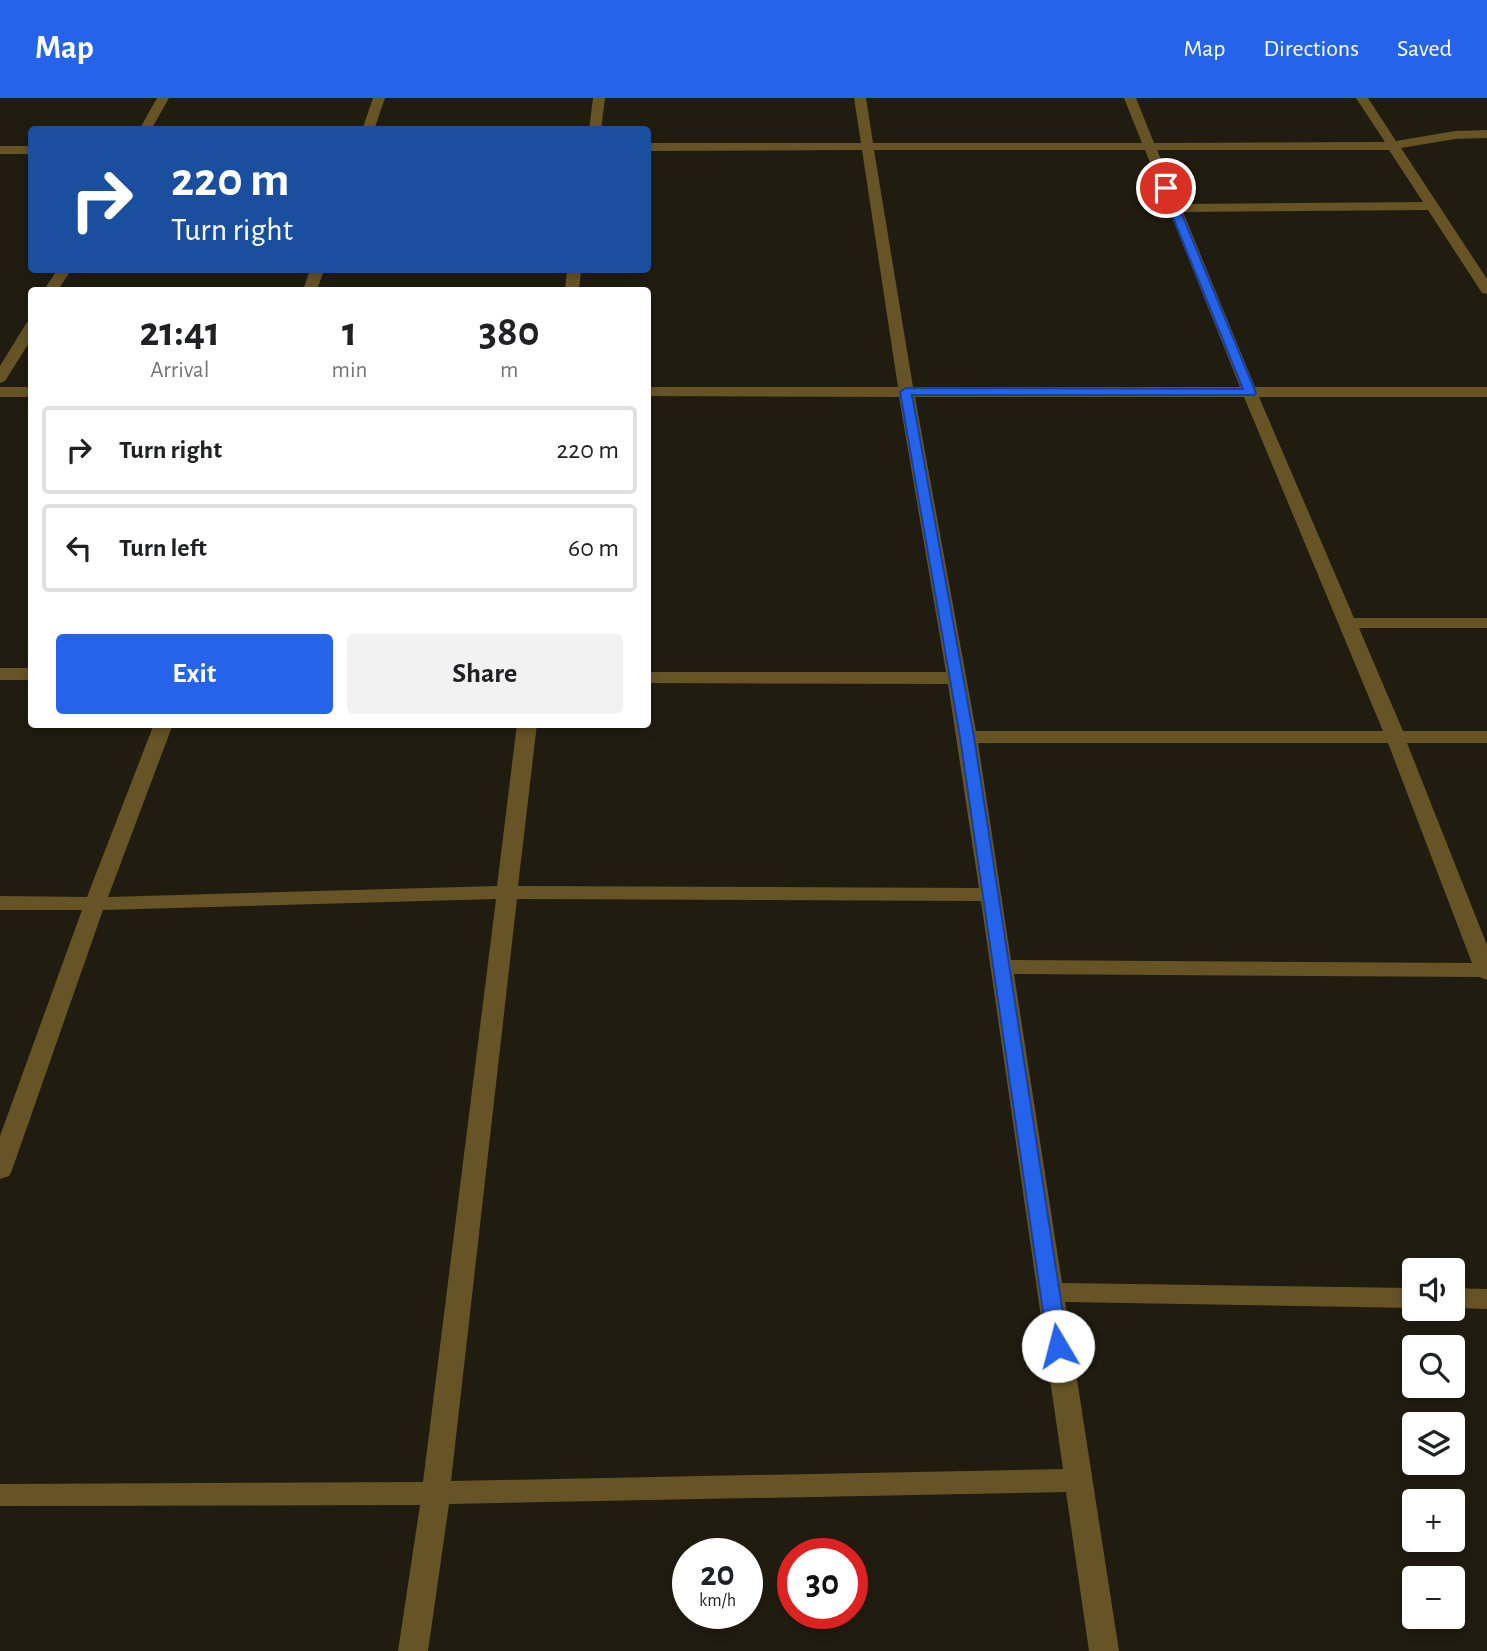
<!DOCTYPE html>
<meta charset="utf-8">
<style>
:root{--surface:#fff;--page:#f2f2f2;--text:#202124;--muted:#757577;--line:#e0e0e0;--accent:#2563eb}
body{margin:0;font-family:"Alegreya Sans",sans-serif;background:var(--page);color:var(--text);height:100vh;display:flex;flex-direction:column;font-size:26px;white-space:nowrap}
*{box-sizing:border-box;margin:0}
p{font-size:23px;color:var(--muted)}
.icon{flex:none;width:38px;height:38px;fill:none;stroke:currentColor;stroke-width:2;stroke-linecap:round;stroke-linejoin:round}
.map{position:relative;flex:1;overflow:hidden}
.panel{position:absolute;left:28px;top:189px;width:623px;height:441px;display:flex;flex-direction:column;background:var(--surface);border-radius:7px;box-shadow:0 4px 10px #0003}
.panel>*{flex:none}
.guide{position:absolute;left:28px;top:28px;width:623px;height:147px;border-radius:7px;box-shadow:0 4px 10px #0003;background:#1a4fa0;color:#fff;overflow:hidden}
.buttons{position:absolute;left:1402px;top:1160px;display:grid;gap:14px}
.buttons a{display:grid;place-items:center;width:63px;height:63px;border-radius:7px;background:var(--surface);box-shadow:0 4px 10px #0003;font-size:35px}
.speed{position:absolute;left:672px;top:1440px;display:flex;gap:14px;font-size:35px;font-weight:700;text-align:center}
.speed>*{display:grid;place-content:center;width:91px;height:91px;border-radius:50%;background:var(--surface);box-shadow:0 4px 10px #0003;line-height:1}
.speed small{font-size:18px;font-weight:400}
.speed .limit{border:10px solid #d22;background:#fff;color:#111}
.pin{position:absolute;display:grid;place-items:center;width:60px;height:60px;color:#fff;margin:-30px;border:4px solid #fff;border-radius:50%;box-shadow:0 2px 7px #0007}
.me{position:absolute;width:77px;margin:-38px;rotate:352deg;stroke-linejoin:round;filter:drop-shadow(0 0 5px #0008)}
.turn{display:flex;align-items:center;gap:24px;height:147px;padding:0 28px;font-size:32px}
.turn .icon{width:91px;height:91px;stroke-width:2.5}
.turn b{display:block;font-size:49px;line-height:60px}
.eta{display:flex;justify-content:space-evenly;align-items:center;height:119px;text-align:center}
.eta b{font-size:42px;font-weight:700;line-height:49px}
.primary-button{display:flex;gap:14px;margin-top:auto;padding:14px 28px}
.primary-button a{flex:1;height:80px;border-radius:7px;background:var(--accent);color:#fff;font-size:28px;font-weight:700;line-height:80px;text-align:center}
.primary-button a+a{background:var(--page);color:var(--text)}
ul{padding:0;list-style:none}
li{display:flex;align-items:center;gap:21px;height:88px;margin:0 14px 10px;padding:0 14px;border:4px solid var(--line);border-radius:7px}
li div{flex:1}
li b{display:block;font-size:26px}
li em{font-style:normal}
header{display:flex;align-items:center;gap:42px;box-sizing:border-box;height:98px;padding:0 35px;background:var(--accent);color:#fff}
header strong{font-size:33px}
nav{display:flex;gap:38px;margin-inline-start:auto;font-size:24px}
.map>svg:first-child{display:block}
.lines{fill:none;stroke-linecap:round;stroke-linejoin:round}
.street{fill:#665426;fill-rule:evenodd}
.route{fill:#2563eb;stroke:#184099;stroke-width:2}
</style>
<header>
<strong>Map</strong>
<nav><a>Map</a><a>Directions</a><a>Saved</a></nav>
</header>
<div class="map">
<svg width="1487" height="1553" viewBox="0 0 1487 1553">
<rect width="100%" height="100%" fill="#211c10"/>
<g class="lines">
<g class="street">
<polygon points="157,0 169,0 151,32 139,32"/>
<polygon points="373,0 385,0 374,32 362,32"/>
<polygon points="593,0 605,0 601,32 589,32"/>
<path d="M854,0H866L873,45H1142L1124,0H1136L1154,45L1385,44L1356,0H1368L1396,43L1455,33L1487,32V40L1455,41L1401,50L1487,181V196L1482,195L1428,112L1183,114L1255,289H1487V299H1259L1354,520H1487V530H1359L1403,633H1487V645H1407L1487,847V882L1479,879L1014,876L1062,1185L1414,1190V1210L1065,1204L1119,1553H1089L1066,1394L449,1406L428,1553H398L420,1407L0,1408V1386L423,1384L496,801L103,812L12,1072L9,1078L0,1081V1038L82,812H0V798L87,799L154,626H173L108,799L497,788L517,626H537L518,788L979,790L948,586L648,585V574H946L899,299L648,298V289H898L862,52L648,53V45H861ZM874,52H1145L1240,289H913ZM1157,52H1389L1423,104L1180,106ZM915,299H1244L1383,633H976ZM978,645H1388L1472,865L1011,862ZM517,801L981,803L1063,1371L451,1383Z"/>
<rect x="0" y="48" width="32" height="8"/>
<polygon points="57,172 71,172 58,192 44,192"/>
<polygon points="310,172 324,172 317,192 303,192"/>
<polygon points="567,172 581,172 579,192 565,192"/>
<polygon points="32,223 32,240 5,283 0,285 0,268 27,224"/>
<rect x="0" y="289" width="32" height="10"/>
<rect x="0" y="570" width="32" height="12"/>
<polygon points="1452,1190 1487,1191 1487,1211 1452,1210"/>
</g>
</g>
<polygon class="route" points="1166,87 1171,90 1256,295 1254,297 912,297 974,639 1068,1248 1065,1254 1058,1256 1051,1254 1048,1248 960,639 900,294 906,290 1243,291 1161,90"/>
</svg>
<div class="buttons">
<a><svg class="icon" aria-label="sound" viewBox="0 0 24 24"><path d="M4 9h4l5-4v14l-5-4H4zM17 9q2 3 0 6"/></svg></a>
<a><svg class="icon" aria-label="search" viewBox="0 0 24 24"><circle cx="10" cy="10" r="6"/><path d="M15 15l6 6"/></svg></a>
<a><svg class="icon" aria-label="layers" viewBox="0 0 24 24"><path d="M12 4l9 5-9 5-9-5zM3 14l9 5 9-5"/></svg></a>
<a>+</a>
<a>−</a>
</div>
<div class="speed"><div>20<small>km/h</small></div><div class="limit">30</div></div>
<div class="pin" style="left:1166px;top:90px;background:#d93025"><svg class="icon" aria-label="arrive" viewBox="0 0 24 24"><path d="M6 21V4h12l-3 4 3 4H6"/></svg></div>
<svg class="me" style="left:1058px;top:1248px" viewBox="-20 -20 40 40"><circle r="19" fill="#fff"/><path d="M0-13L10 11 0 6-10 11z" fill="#2563eb"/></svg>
<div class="guide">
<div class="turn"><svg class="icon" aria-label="right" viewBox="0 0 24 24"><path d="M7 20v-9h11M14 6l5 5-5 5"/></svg><div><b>220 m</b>Turn right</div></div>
</div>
<section class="panel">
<div class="eta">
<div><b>21:41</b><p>Arrival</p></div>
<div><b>1</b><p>min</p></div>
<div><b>380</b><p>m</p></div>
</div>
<ul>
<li><svg class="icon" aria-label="right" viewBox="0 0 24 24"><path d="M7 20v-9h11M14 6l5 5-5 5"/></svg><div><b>Turn right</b></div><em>220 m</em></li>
<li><svg class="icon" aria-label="left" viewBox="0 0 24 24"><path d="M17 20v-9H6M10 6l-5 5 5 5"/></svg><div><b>Turn left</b></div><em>60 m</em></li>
</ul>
<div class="primary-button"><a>Exit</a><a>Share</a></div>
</section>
</div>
